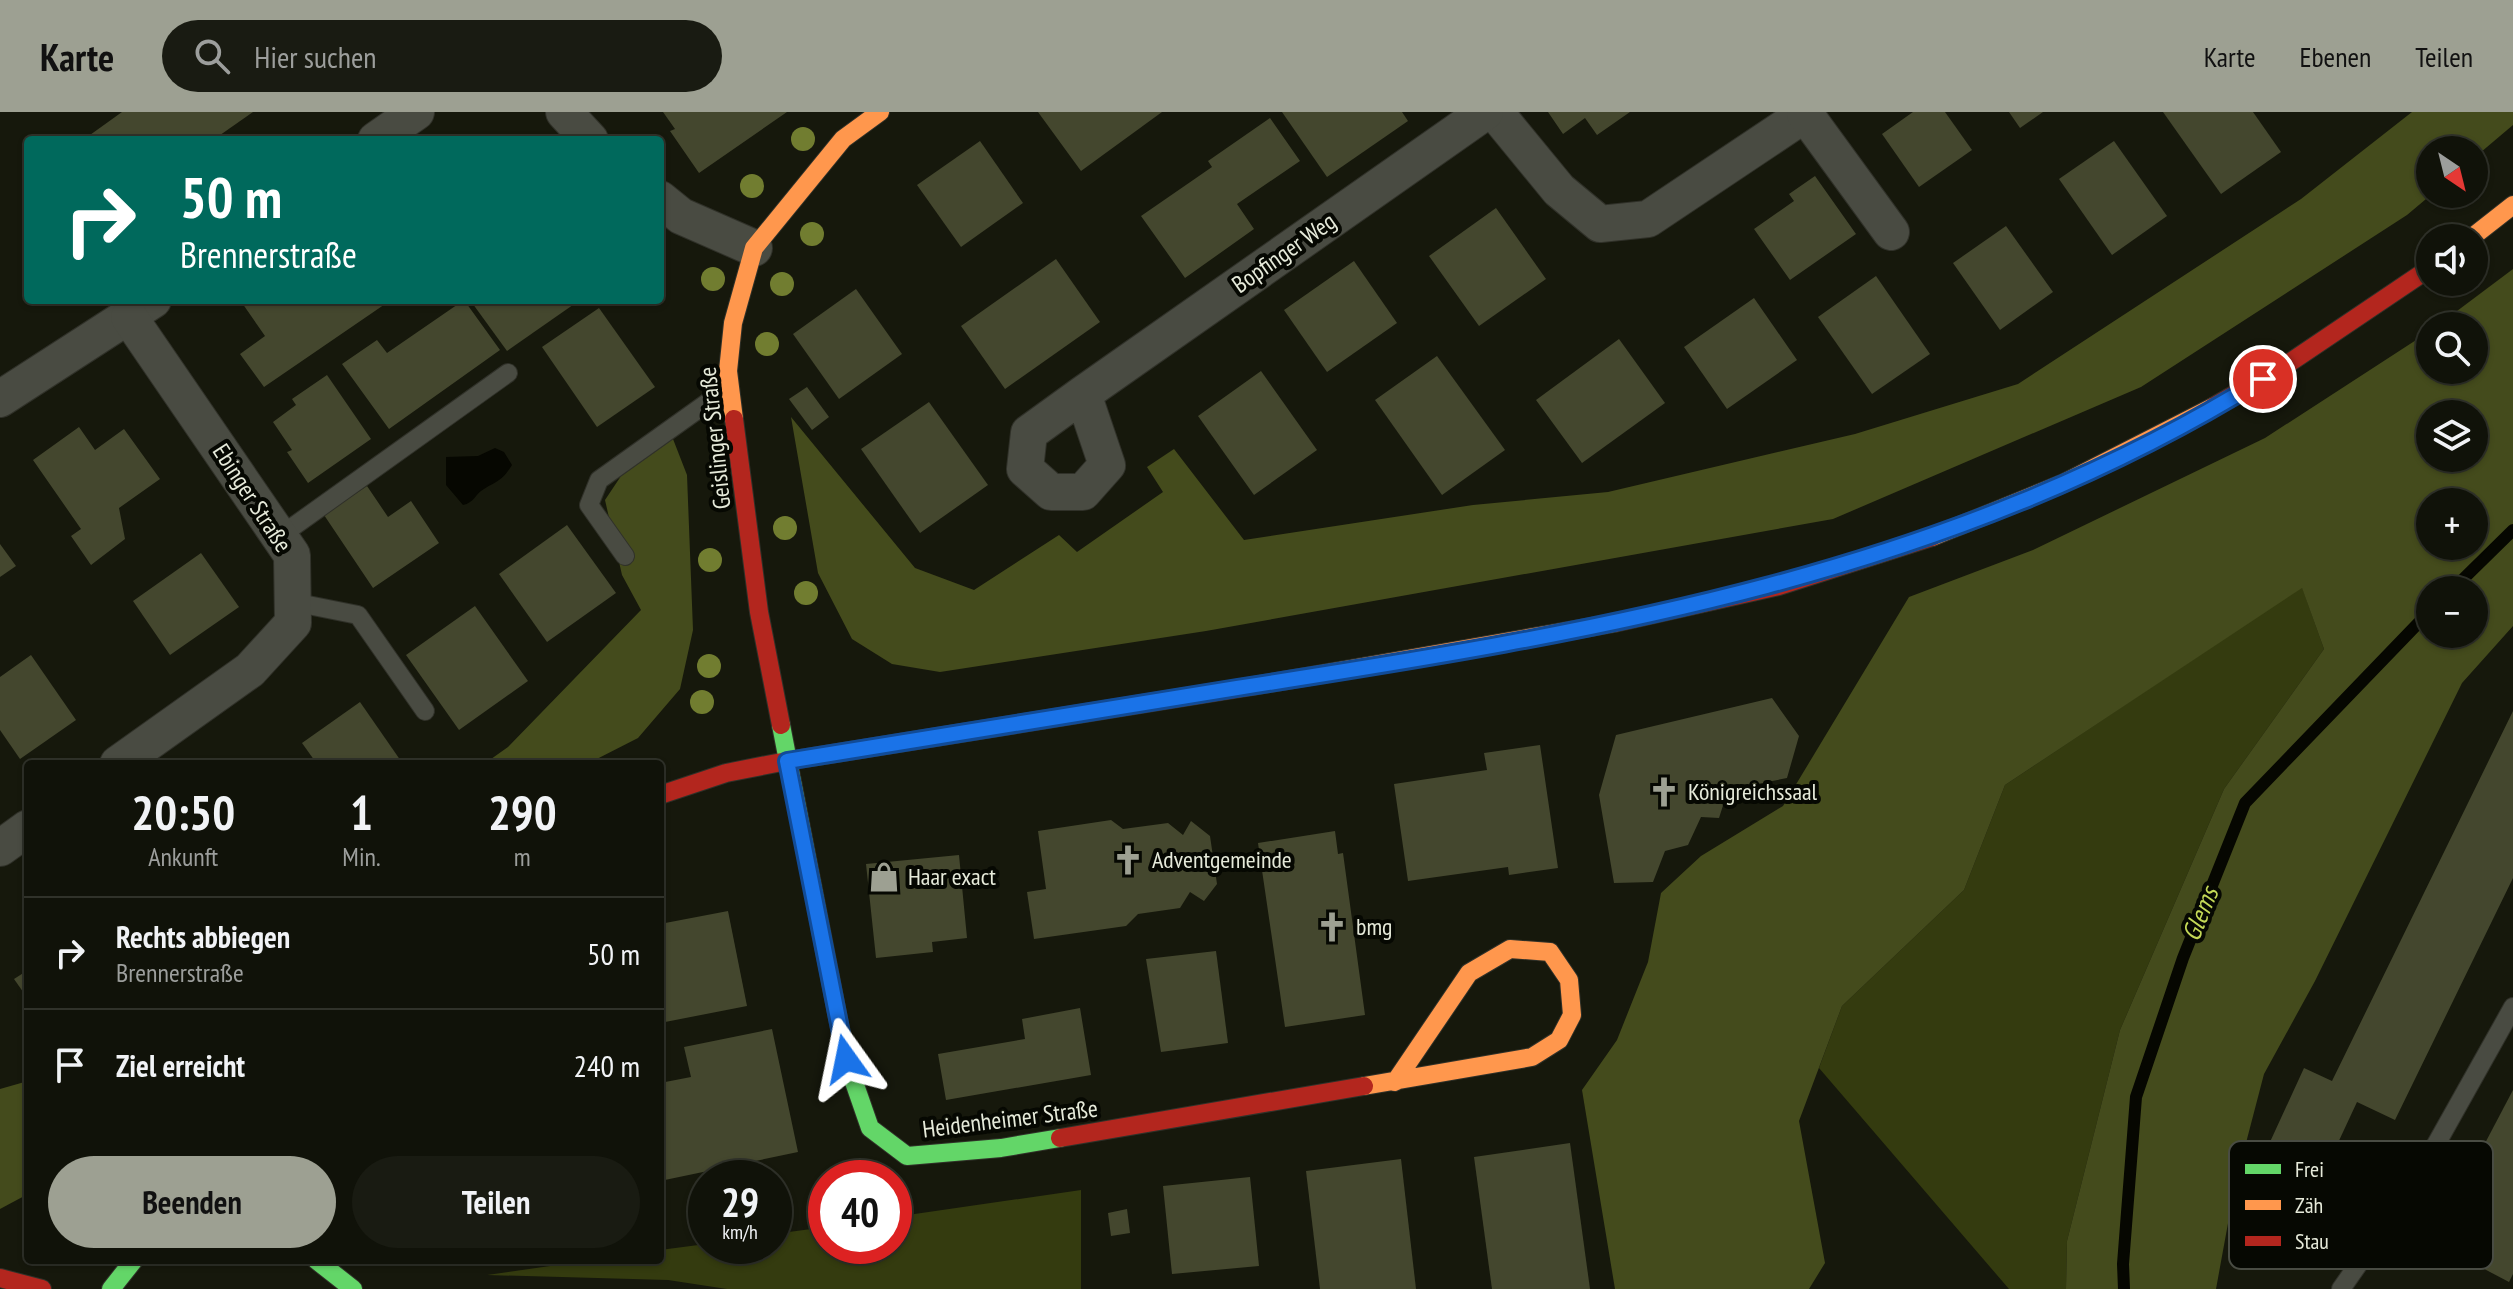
<!DOCTYPE html>
<html lang="de">
<meta charset="utf-8">
<style>
:root{--surface:#101209;--page:#191b12;--text:#f1f3f6;--muted:#9c9e9c;--line:#30322a;--accent:#9da092}
body{margin:0;font-family:"PT Sans Narrow",sans-serif;background:var(--page);color:var(--text);height:100vh;display:flex;flex-direction:column;font-size:30px;white-space:nowrap}
*{box-sizing:border-box;margin:0}
p{font-size:26px;color:var(--muted)}
.icon{flex:none;width:44px;height:44px;fill:none;stroke:currentColor;stroke-width:2;stroke-linecap:round;stroke-linejoin:round}
.map{position:relative;flex:1;overflow:hidden}
.drawer{position:absolute;left:24px;top:648px;width:640px;height:504px;display:flex;flex-direction:column;background:var(--surface);border-radius:8px;box-shadow:0 2px 6px #0004,0 0 0 2px var(--line)}
.drawer>*{flex:none}
.top-card{position:absolute;left:24px;top:24px;width:640px;height:168px;border-radius:8px;box-shadow:0 2px 6px #0004,0 0 0 2px var(--line);background:#00695c;color:#fff;overflow:hidden}
.needle{width:52px;rotate:145deg}
.buttons{position:absolute;left:2416px;top:24px;display:grid;gap:16px}
.buttons a{display:grid;place-items:center;width:72px;height:72px;border-radius:50%;background:var(--surface);box-shadow:0 2px 6px #0004,0 0 0 2px var(--line);font-size:40px}
.speed{position:absolute;left:688px;top:1048px;display:flex;gap:16px;font-size:40px;font-weight:700;text-align:center}
.speed>*{display:grid;place-content:center;width:104px;height:104px;border-radius:50%;background:var(--surface);box-shadow:0 2px 6px #0004,0 0 0 2px var(--line);line-height:1}
.speed small{font-size:20px;font-weight:400}
.speed .limit{border:12px solid #d22;background:#fff;color:#111}
.pin{position:absolute;display:grid;place-items:center;width:68px;height:68px;color:#fff;margin:-34px;border:4px solid #fff;border-radius:50%;box-shadow:0 2px 8px #0007}
.me{position:absolute;width:88px;margin:-44px;rotate:348deg;stroke-linejoin:round;filter:drop-shadow(0 0 6px #0008)}
.turn{display:flex;align-items:center;gap:28px;height:168px;padding:0 24px;font-size:36px}
.turn .icon{width:104px;height:104px;stroke-width:2.5}
.turn b{display:block;font-size:56px;line-height:68px}
.eta{display:flex;justify-content:space-evenly;align-items:center;height:136px;text-align:center}
.eta b{font-size:48px;font-weight:800;line-height:56px}
.primary-button{display:flex;gap:16px;margin-top:auto;padding:16px 24px}
.primary-button a{flex:1;height:92px;border-radius:48px;background:var(--accent);color:#111;font-size:32px;font-weight:800;line-height:92px;text-align:center}
.primary-button a+a{background:var(--page);color:var(--text)}
ul{padding:0;list-style:none}
li{display:flex;align-items:center;gap:24px;height:112px;padding:0 24px;border-top:2px solid var(--line)}
li div{flex:1}
li b{display:block;font-size:30px}
li em{font-style:normal}
header{display:flex;align-items:center;gap:48px;box-sizing:border-box;height:112px;padding:0 40px;background:var(--accent);color:#111}
header strong{font-size:38px}
nav{display:flex;gap:44px;margin-inline-start:auto;font-size:28px}
.search{width:560px;height:72px;background:var(--page);display:flex;align-items:center;gap:20px;box-sizing:border-box;padding:0 28px;border-radius:44px;color:var(--muted);font-size:30px}
.map>svg:first-child{display:block}
.green{fill:#343b0f}
.forest{fill:#444b1c;fill-rule:evenodd}
.water{fill:#060701}
.lines{fill:none;stroke-linecap:round;stroke-linejoin:round}
.stream{stroke:#060701;stroke-width:12}
.building{fill:#44472e}
.lane-casing{stroke:#303129;stroke-width:20}
.street-casing{stroke:#303129;stroke-width:38}
.fast-casing{stroke:#303129;stroke-width:20}
.slow-casing{stroke:#303129;stroke-width:20}
.jam-casing{stroke:#303129;stroke-width:20}
.lane{stroke:#494b42;stroke-width:18}
.street{stroke:#494b42;stroke-width:36}
.fast{stroke:#63d668;stroke-width:18}
.slow{stroke:#ff974d;stroke-width:18}
.jam{stroke:#b3261e;stroke-width:18}
.tree{fill:#717d30}
.route-casing{stroke:#114b97;stroke-width:20}
.route{stroke:#1a73e8;stroke-width:14}
.labels{text-anchor:middle;stroke-width:8;stroke-linejoin:round;paint-order:stroke}
.street-label{font-size:24px;fill:#e6eada;stroke:#060802}
.poi-label{font-size:24px;fill:#e6eada;stroke:#060802;text-anchor:start}
.water-label{font-size:26px;font-style:italic;fill:#c4d957;stroke:#060802}
.key{fill:#060802;stroke:#494c43;stroke-width:2}
.key-label{font-size:22px;fill:#e6eada}
</style>
<header>
<strong>Karte</strong>
<div class="search"><svg class="icon" aria-label="search" viewBox="0 0 24 24"><circle cx="10" cy="10" r="6"/><path d="M15 15l6 6"/></svg>Hier suchen</div>
<nav><a>Karte</a><a>Ebenen</a><a>Teilen</a></nav>
</header>
<div class="map">
<svg width="2513" height="1177" viewBox="0 0 2513 1177">
<rect width="100%" height="100%" fill="#16180c"/>
<g class="green">
<polygon points="2302,475 2324,537 2224,677 2120,918 2067,1129 2066,1177 2009,1177 1819,956 1842,894 1964,778 2005,673"/>
<polygon points="1081,1078 1081,1177 727,1177 668,1168 487,1163 592,1148 660,1148 660,1138 706,1132 774,1134 774,1122 826,1115 826,1134 894,1134 894,1105"/>
</g>
<g class="forest">
<polygon points="2412,0 2513,0 2513,13 2474,46 2474,38 2430,38 2432,82 2407,103 2141,275 1833,407 1206,519 940,560 892,552 852,527 818,461 791,305 915,456 974,478 1059,423 1077,440 1163,380 1147,355 1174,337 1244,428 1473,393 1608,380 1855,322 2018,272 2301,87"/>
<path d="M2513,157V514L2462,571L2315,869L2264,962L2235,1073L2216,1177H2066L2067,1129L2120,918L2224,677L2324,537L2302,476L2005,673L1964,778L1842,894L1799,1009L1825,1151L1809,1177H1615L1582,978L1617,928L1648,850L1661,781L1701,744L1783,694L1909,485L2033,438L2265,326L2430,219V258H2474V214H2437ZM2430,302H2474V346H2430ZM2430,390H2474V434H2430ZM2430,478H2474V522H2430Z"/>
<polygon points="673,327 687,363 693,518 680,577 638,626 587,652 484,652 508,635 641,498 622,463 605,388 621,364"/>
<polygon points="28,969 28,1082 0,1097 0,977"/>
</g>
<path class="water" d="M495,336L504,340L512,353C502,369 499,368 484,377C475,382 474,391 463,393L446,373V345L478,344Z"/>
<g class="lines">
<g class="stream">
<polyline points="2452,478 2513,418"/>
<polyline points="2124,1177 2123,1152 2136,985 2183,846 2245,691 2430,499"/>
</g>
</g>
<g class="building">
<polygon points="122,0 253,0 213,28 83,28"/>
<polygon points="663,0 787,0 699,61 670,19 675,17"/>
<polygon points="1038,0 1162,0 1081,59"/>
<polygon points="1282,0 1402,0 1408,9 1327,65"/>
<polygon points="1548,0 1630,0 1597,23 1585,6 1563,22"/>
<polygon points="1913,0 1945,0 1972,38 1919,75 1882,22"/>
<polygon points="2009,0 2043,0 2020,16"/>
<polygon points="2163,0 2253,0 2281,40 2221,82"/>
<polygon points="1270,6 1300,49 1237,92 1254,117 1185,166 1141,104 1212,55 1208,49"/>
<polygon points="980,29 1023,91 961,135 917,73"/>
<polygon points="2114,29 2167,104 2112,143 2059,67"/>
<polygon points="1815,64 1856,122 1790,168 1754,117 1794,89 1789,82"/>
<polygon points="1496,96 1546,167 1479,214 1429,144"/>
<polygon points="2006,114 2053,180 2000,218 1953,151"/>
<polygon points="1056,147 1100,210 1005,277 961,214"/>
<polygon points="1354,149 1397,211 1327,260 1284,198"/>
<polygon points="1876,164 1930,242 1872,282 1818,205"/>
<polygon points="856,177 902,242 839,287 793,222"/>
<polygon points="1754,186 1797,248 1727,297 1684,235"/>
<polygon points="240,188 391,188 264,275 240,242 265,224"/>
<polygon points="464,188 500,238 389,317 342,252 377,228 387,241"/>
<polygon points="470,188 580,188 507,239"/>
<polygon points="599,196 655,275 597,315 542,235"/>
<polygon points="1619,227 1665,291 1582,351 1536,288"/>
<polygon points="1437,244 1505,338 1442,383 1375,288"/>
<polygon points="1261,259 1317,338 1254,383 1198,304"/>
<polygon points="327,263 371,327 308,371 287,340 292,338 273,310 296,293 292,287"/>
<polygon points="807,275 829,305 812,318 789,287"/>
<polygon points="929,290 988,373 920,421 861,337"/>
<polygon points="79,315 95,338 124,317 160,367 119,396 125,427 91,453 71,424 81,417 33,348"/>
<polygon points="367,374 388,405 411,389 439,431 373,476 324,403"/>
<polygon points="567,413 616,481 547,530 499,462"/>
<polygon points="0,432 16,454 0,465"/>
<polygon points="201,441 239,495 170,543 133,489"/>
<polygon points="475,494 528,569 459,618 406,543"/>
<polygon points="31,543 76,608 20,647 0,618 0,565"/>
<polygon points="1772,586 1799,624 1787,666 1728,678 1719,706 1701,705 1688,733 1665,739 1653,770 1614,771 1599,683 1616,623"/>
<polygon points="360,590 403,652 317,652 302,631"/>
<polygon points="2513,599 2513,766 2395,1008 2357,990 2309,1093 2253,1067 2304,956 2332,969"/>
<polygon points="1540,633 1558,756 1509,763 1508,755 1408,769 1394,672 1487,658 1484,641"/>
<polygon points="1111,708 1123,717 1168,711 1183,723 1191,709 1210,724 1217,772 1204,789 1190,780 1180,796 1138,802 1126,814 1034,827 1027,780 1046,777 1038,719"/>
<polygon points="1335,719 1338,742 1343,741 1365,903 1285,915 1258,731"/>
<polygon points="959,743 967,826 932,830 933,840 876,846 866,752"/>
<polygon points="728,799 747,894 660,911 660,812"/>
<polygon points="1216,839 1228,931 1161,940 1146,847"/>
<polygon points="28,858 28,887 14,867"/>
<polygon points="1080,896 1091,963 946,988 938,942 1025,927 1022,907"/>
<polygon points="772,917 798,1040 660,1069 660,971 691,965 684,935"/>
<polygon points="2513,978 2513,1162 2509,1170 2433,1130"/>
<polygon points="1570,1031 1590,1177 1492,1177 1474,1045"/>
<polygon points="1401,1047 1416,1177 1320,1177 1306,1059"/>
<polygon points="1250,1065 1259,1154 1172,1162 1163,1074"/>
<polygon points="1127,1097 1130,1121 1111,1124 1108,1101"/>
</g>
<g class="lines">
<g class="lane-casing">
<g id="lane">
<polyline points="280,424 508,261"/>
<polyline points="625,444 589,393 599,368 728,276"/>
<polyline points="293,490 358,503 425,599"/>
<polyline points="2341,1177 2411,1077 2513,895"/>
</g>
</g>
<g class="street-casing">
<g id="street">
<polyline points="564,0 590,28"/>
<polyline points="1495,0 1559,78 1600,112 1648,107 1808,0"/>
<polyline points="1805,2 1891,120"/>
<polyline points="376,28 416,0"/>
<polyline points="660,87 681,104 754,136"/>
<polyline points="1083,282 1107,353 1083,380 1051,380 1025,357 1029,321 1083,282 1485,0"/>
<polyline points="0,287 153,188"/>
<polyline points="118,652 250,558 293,511 292,443 129,205"/>
<polyline points="0,736 28,716"/>
</g>
</g>
<g class="fast-casing">
<g id="fast">
<polyline points="781,613 846,947 870,1016 907,1044 1001,1036 1060,1026"/>
<polyline points="316,1148 353,1177"/>
<polyline points="111,1177 134,1148"/>
</g>
</g>
<g class="slow-casing">
<g id="slow">
<polyline points="2471,126 2513,93"/>
<polyline points="734,307 728,259 733,211 754,136 843,27 880,0"/>
<polyline points="1932,425 2064,371 2213,295"/>
<polyline points="1253,574 1614,511"/>
<polyline points="1364,974 1532,945 1559,928 1572,903 1569,868 1550,840 1510,837 1469,861 1395,970"/>
</g>
</g>
<g class="jam-casing">
<g id="jam">
<polyline points="2213,295 2289,251 2430,156"/>
<polyline points="734,307 759,500 781,613"/>
<polyline points="1614,511 1779,474 1932,425"/>
<polyline points="660,683 726,661 787,649 1253,574"/>
<polyline points="1060,1026 1364,974"/>
<polyline points="0,1166 42,1177"/>
</g>
</g>
<use href="#lane" class="lane"/>
<use href="#street" class="street"/>
<use href="#fast" class="fast"/>
<use href="#slow" class="slow"/>
<use href="#jam" class="jam"/>
</g>
<g class="tree">
<circle cx="803" cy="27" r="12"/>
<circle cx="752" cy="74" r="12"/>
<circle cx="812" cy="122" r="12"/>
<circle cx="713" cy="167" r="12"/>
<circle cx="782" cy="172" r="12"/>
<circle cx="767" cy="232" r="12"/>
<circle cx="785" cy="416" r="12"/>
<circle cx="710" cy="448" r="12"/>
<circle cx="806" cy="481" r="12"/>
<circle cx="709" cy="554" r="12"/>
<circle cx="702" cy="590" r="12"/>
</g>
<g class="lines">
<g class="route-casing">
<path id="route" d="M846,947L787,649C937,624 1087,599 1237,576C1597,520 1947,463 2263,267"/>
</g>
<use href="#route" class="route"/>
</g>
<defs>
<g id="church-bare" transform="scale(2.4)"><path d="M-1.2-6h2.4v3.5h3.3v2.4h-3.3V6h-2.4V-.1h-3.3v-2.4h3.3Z" fill="#9da092" stroke="#060802" stroke-width="2.5" paint-order="stroke"/></g>
<g id="shop-bare" transform="scale(2.4)"><path d="M-5-2.5h2.3a2.7 3.5 0 0 1 5.4 0H5L5.5 6h-11ZM-1.5-2.5h3a1.5 2.3 0 0 0-3 0Z" fill="#9da092" stroke="#060802" stroke-width="2.5" paint-order="stroke"/></g>
</defs>
<g fill-rule="evenodd">
<use href="#church-bare" x="1664" y="680"/>
<use href="#church-bare" x="1128" y="748"/>
<use href="#shop-bare" x="884" y="765"/>
<use href="#church-bare" x="1332" y="815"/>
</g>
<g class="labels">
<g class="street-label">
<text transform="translate(1284 141) rotate(-35)" y="8">Bopfinger Weg</text>
<text transform="translate(715 326) rotate(-96)" y="8">Geislinger Straße</text>
<text transform="translate(252 386) rotate(57)" y="8">Ebinger Straße</text>
<text transform="translate(1010 1007) rotate(-7)" y="8">Heidenheimer Straße</text>
</g>
<g class="poi-label">
<text x="1688" y="688">Königreichssaal</text>
<text x="1152" y="756">Adventgemeinde</text>
<text x="908" y="773">Haar exact</text>
<text x="1356" y="823">bmg</text>
</g>
<g class="water-label">
<text transform="translate(2200 802) rotate(-68)" y="9">Glems</text>
</g>
</g>
<rect x="2229" y="1029" width="264" height="128" rx="12" class="key"/>
<rect x="2245" y="1052" width="36" height="10" fill="#63d668"/>
<rect x="2245" y="1088" width="36" height="10" fill="#ff974d"/>
<rect x="2245" y="1124" width="36" height="10" fill="#b3261e"/>
<g class="key-label">
<text x="2295" y="1065">Frei</text>
<text x="2295" y="1101">Zäh</text>
<text x="2295" y="1137">Stau</text>
</g>
</svg>
<div class="buttons">
<a><svg class="needle" viewBox="-14 -14 28 28"><path d="M0-13l5 13h-10z" fill="#e53935"/><path d="M0 13l5-13h-10z" fill="#9c9e9c"/></svg></a>
<a><svg class="icon" aria-label="sound" viewBox="0 0 24 24"><path d="M4 9h4l5-4v14l-5-4H4zM17 9q2 3 0 6"/></svg></a>
<a><svg class="icon" aria-label="search" viewBox="0 0 24 24"><circle cx="10" cy="10" r="6"/><path d="M15 15l6 6"/></svg></a>
<a><svg class="icon" aria-label="layers" viewBox="0 0 24 24"><path d="M12 4l9 5-9 5-9-5zM3 14l9 5 9-5"/></svg></a>
<a>+</a>
<a>−</a>
</div>
<div class="speed"><div>29<small>km/h</small></div><div class="limit">40</div></div>
<div class="pin" style="left:2263px;top:267px;background:#d93025"><svg class="icon" aria-label="arrive" viewBox="0 0 24 24"><path d="M6 21V4h12l-3 4 3 4H6"/></svg></div>
<svg class="me" style="left:846px;top:947px" viewBox="-20 -20 40 40"><path d="M0-17L14 15 0 8-14 15z" fill="#1a73e8" stroke="#fff" stroke-width="4"/></svg>
<div class="top-card">
<div class="turn"><svg class="icon" aria-label="right" viewBox="0 0 24 24"><path d="M7 20v-9h11M14 6l5 5-5 5"/></svg><div><b>50 m</b>Brennerstraße</div></div>
</div>
<section class="drawer">
<div class="eta">
<div><b>20:50</b><p>Ankunft</p></div>
<div><b>1</b><p>Min.</p></div>
<div><b>290</b><p>m</p></div>
</div>
<ul>
<li><svg class="icon" aria-label="right" viewBox="0 0 24 24"><path d="M7 20v-9h11M14 6l5 5-5 5"/></svg><div><b>Rechts abbiegen</b><p>Brennerstraße</p></div><em>50 m</em></li>
<li><svg class="icon" aria-label="arrive" viewBox="0 0 24 24"><path d="M6 21V4h12l-3 4 3 4H6"/></svg><div><b>Ziel erreicht</b></div><em>240 m</em></li>
</ul>
<div class="primary-button"><a>Beenden</a><a>Teilen</a></div>
</section>
</div>
